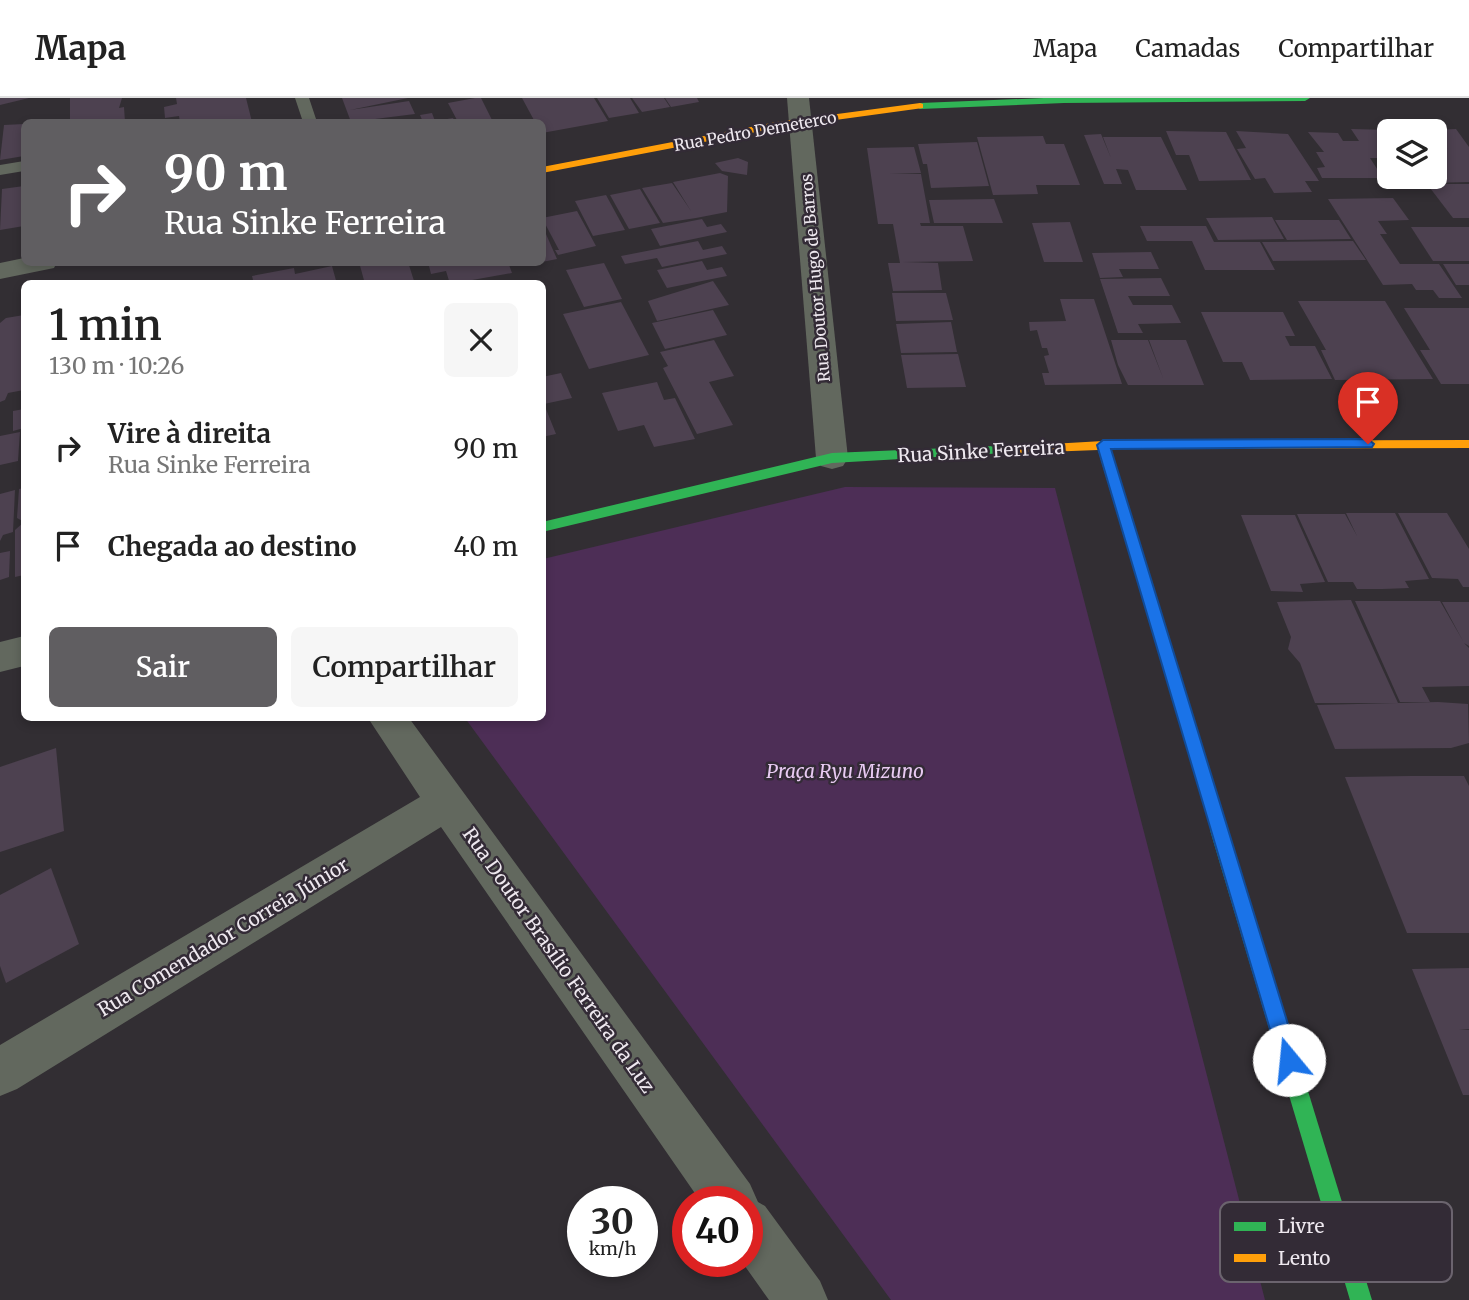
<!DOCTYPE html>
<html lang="pt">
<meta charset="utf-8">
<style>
:root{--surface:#fff;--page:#f6f6f6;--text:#222;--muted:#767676;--line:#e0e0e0;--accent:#605e61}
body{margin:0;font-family:Merriweather,serif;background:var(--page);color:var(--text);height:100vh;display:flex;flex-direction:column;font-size:26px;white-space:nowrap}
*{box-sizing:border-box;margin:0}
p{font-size:23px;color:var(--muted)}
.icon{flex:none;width:38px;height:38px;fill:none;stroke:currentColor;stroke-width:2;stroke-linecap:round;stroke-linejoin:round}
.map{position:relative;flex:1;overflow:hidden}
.drawer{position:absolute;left:21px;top:182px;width:525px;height:441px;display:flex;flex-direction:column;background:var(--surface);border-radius:10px;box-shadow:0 4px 10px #0003}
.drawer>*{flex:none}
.banner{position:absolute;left:21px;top:21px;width:525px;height:147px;border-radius:10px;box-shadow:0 4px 10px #0003;background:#605e61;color:#fff;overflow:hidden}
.fabs{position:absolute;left:1377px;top:21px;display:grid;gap:14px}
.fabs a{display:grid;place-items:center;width:70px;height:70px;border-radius:10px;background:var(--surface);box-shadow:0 4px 10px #0003;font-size:35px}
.speed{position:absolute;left:567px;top:1088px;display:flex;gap:14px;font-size:35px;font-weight:700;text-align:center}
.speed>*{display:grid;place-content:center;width:91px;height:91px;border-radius:50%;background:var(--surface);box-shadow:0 4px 10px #0003;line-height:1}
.speed small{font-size:18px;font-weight:400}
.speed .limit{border:10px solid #d22;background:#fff;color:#111}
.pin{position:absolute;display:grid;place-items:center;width:60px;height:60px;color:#fff;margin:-72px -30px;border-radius:50% 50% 50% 0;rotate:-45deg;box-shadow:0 0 7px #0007}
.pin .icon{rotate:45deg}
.me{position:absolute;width:77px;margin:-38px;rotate:343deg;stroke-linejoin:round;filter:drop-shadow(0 0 5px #0008)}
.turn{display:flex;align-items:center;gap:24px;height:147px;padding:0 28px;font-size:32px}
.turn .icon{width:91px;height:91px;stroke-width:2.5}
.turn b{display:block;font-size:49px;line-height:60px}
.round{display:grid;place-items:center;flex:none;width:74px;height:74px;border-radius:10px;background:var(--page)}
.overview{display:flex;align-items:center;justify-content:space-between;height:119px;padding:0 28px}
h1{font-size:42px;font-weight:600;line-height:52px}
.action{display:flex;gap:14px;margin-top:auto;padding:14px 28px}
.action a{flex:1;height:80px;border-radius:10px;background:var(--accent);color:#fff;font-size:28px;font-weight:600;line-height:80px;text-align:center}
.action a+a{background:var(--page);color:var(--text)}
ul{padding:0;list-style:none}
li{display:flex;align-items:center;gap:21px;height:98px;padding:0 28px}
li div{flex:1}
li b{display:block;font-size:26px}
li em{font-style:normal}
header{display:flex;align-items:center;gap:42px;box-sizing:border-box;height:98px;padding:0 35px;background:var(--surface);border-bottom:2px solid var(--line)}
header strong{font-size:33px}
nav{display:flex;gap:38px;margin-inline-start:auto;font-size:24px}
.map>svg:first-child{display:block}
.green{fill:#4d2e56}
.building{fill:#4d4150}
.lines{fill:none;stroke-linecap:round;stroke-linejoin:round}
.lane{fill:#62685e;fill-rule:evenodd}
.street{fill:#62685e;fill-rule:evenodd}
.fast{fill:#30b455;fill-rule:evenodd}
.slow{fill:#ff9f0a;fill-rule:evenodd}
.route{fill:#1a73e8;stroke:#114b97;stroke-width:2}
.labels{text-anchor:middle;stroke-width:5;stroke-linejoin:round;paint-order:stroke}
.far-street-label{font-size:16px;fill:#eee8ef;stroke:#332b36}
.street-label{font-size:19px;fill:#eee8ef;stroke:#332b36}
.park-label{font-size:19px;font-style:italic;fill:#e9cbf3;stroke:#332b36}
.key{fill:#332b36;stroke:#6b646e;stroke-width:2}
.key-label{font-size:19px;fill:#eee8ef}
</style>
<header>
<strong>Mapa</strong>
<nav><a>Mapa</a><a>Camadas</a><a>Compartilhar</a></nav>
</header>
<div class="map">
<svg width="1469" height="1202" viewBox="0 0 1469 1202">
<rect width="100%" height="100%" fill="#322e33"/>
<polygon class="green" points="845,389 1055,390 1265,1202 891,1202 465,620 542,620 543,461"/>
<g class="building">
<polygon points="0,0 29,0 0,7"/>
<polygon points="70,0 122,0 119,10 124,9 125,24 70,24"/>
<polygon points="176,0 246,0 252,24 180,24 179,18 165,20 164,9 177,6"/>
<polygon points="342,0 408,0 350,12 409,3 415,16 351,24"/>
<polygon points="475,0 481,0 493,24 458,24 448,5"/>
<polygon points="522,0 594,0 608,23 542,35 542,24 535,24"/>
<polygon points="597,0 630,0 639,15 609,20"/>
<polygon points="632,0 664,0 670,9 642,14"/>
<polygon points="665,0 697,0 699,4 671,9"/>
<polygon points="432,15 435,23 453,20 455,24 423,24 420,17"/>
<polygon points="24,26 24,58 0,62 4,27"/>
<polygon points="1351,31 1390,32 1390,54 1387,54 1390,60 1370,60 1383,80 1322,80 1317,70 1325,69 1316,54 1324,54 1308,34 1338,35 1343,43 1359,43"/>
<polygon points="1456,31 1469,49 1469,84 1427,85 1422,79 1435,79 1435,51 1448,51 1435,50 1435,32"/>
<polygon points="1166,33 1226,34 1251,82 1199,83 1189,57 1176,57"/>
<polygon points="1236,33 1288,36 1319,83 1305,83 1312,94 1274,95 1265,80 1255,81 1237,51 1246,50"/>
<polygon points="1101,36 1111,60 1103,39 1161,39 1187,92 1136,92 1128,72 1116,71 1122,86 1104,86 1084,37"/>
<polygon points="1043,38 1046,46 1064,46 1080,87 1036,87 1038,96 993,97 977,39"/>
<polygon points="977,44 989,88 931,90 927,66 923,66 918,46"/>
<polygon points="914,49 921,75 890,76 921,76 930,125 920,125 921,128 963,128 973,163 903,164 938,165 942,192 893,193 888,165 900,165 893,126 878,126 867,50"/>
<polygon points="738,60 748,64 747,77 722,73 715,65"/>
<polygon points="720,75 728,78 727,114 696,120 663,125 642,90 672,85 691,113 673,84"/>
<polygon points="1427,86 1469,86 1469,120 1453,120"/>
<polygon points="24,88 24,128 0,132 2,91"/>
<polygon points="640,91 660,125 629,131 610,97"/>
<polygon points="606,97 625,132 593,138 575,103"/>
<polygon points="1393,100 1409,122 1378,123 1387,136 1380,136 1400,166 1439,166 1462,200 1439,200 1433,192 1416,192 1412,186 1383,187 1328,101"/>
<polygon points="994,101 1003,125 934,125 929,102"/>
<polygon points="577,113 596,148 558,157 555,152 559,152 542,120"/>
<polygon points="1272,119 1284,141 1218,142 1206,120"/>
<polygon points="702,121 707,129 721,126 727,134 660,148 651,131"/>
<polygon points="1275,122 1339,122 1351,141 1287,142"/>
<polygon points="1070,124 1083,164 1044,164 1032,125"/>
<polygon points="542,127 557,161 542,164"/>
<polygon points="1140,128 1206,128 1214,144 1260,144 1275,172 1205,172 1192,143 1147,143"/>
<polygon points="1411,129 1469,129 1469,163 1433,163"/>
<polygon points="698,143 703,152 722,148 727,156 662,169 657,160 625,166 621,158"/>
<polygon points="1353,143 1366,162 1273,163 1262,144"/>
<polygon points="1151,154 1159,171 1119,171 1123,179 1100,180 1092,155"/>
<polygon points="702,163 707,172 722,169 727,178 667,190 657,172"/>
<polygon points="359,164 408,164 415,186 365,186"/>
<polygon points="428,164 508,164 512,175 450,186 446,173 431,176"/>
<polygon points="604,165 622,201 584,209 566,172"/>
<polygon points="1443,166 1469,166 1469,187 1456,187"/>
<polygon points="332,168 337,186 254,186 252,178 294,170 295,176"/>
<polygon points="1161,180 1170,198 1128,198 1133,207 1172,207 1181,225 1138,226 1143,235 1118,235 1100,181"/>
<polygon points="713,183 729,207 657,223 648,203"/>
<polygon points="892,195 946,195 953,222 896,223"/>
<polygon points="1060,201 1094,201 1122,286 1045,287 1042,275 1049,275 1044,258 1049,257 1047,250 1042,250 1037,232 1030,233 1029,224 1066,223"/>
<polygon points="1298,203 1385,203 1433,281 1335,282 1321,252 1326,252"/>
<polygon points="621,204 649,257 589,271 563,216"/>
<polygon points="1404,210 1469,210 1469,286 1441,286 1420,252 1430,252"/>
<polygon points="713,212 727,237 665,251 652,225"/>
<polygon points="1201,214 1283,214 1295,238 1285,238 1290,248 1315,248 1332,281 1250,282 1242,264 1223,264"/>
<polygon points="24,217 24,292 8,295 5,302 0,304 0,225 6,220"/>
<polygon points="951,224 957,254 901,255 896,226"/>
<polygon points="714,242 734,278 709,284 733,327 697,336 663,270 668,268 660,254"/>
<polygon points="1111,242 1148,242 1163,280 1149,242 1186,242 1204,287 1128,287 1118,267"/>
<polygon points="958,256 966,289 907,290 901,257"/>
<polygon points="561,275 572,300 544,306 556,336 542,339 542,279"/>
<polygon points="657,284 664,302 675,300 695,341 654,349 644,327 618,333 602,295"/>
<polygon points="24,311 24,330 13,333 13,313"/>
<polygon points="20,334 18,363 0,367 0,338"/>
<polygon points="24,390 24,424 17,420 19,391"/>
<polygon points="15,392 13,434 3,437 0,443 0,396"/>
<polygon points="1346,415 1395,415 1429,481 1405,483 1409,490 1383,491 1357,491 1353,484 1328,484 1297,416 1345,416 1357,438"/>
<polygon points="1398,415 1447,415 1469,451 1469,489 1463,489 1458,481 1432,480"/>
<polygon points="1241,417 1295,417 1325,484 1300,486 1303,494 1271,493"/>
<polygon points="24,424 24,477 15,479 15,432"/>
<polygon points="10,453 9,479 0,482 0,455"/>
<polygon points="1351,502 1398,605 1315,605 1300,565 1288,551 1291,539 1277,504"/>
<polygon points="1355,503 1440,503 1463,543 1442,504 1469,504 1469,548 1464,545 1469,550 1469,588 1422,589 1430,604 1400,604"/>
<polygon points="1438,604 1468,606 1469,645 1451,650 1335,651 1317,607"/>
<polygon points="56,650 64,733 0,754 0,669"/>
<polygon points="1410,678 1464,678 1469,688 1469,835 1407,835 1345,679"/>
<polygon points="51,770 79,846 6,885 0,868 0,797"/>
<polygon points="1469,870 1469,931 1459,931 1469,932 1469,997 1463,997 1412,871"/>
</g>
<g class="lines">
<g class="lane">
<polygon points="295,0 309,0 317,24 303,24"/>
<polygon points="24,63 24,73 0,77 0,67"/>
</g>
<g class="street">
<polygon points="787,0 809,0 848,360 843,368 832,371 821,368 816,360"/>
<polygon points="24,160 24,164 57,164 54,170 0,181 0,165"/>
<polygon points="24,538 24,568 0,574 0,544"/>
<polygon points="368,620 409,620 750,1086 758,1104 765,1108 820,1183 828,1202 769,1202 742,1164 747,1164 747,1104 701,1104 441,729 17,991 0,998 0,947 420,699"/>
</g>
<g class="fast">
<polygon points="1044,0 1310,0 1305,3 1064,5 920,11 915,8 920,5"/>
<polygon points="1019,347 1026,351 1024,354 832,365 542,434 542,424 832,355"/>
<polygon points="1219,724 1225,727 1228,732 1372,1202 1350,1202 1210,732 1213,727"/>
</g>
<g class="slow">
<polygon points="920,5 923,6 923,10 777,30 542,75 542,69 777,24"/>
<polygon points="1469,342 1469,350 1111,351 1228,732 1225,737 1219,740 1213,737 1098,352 1019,355 1012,351 1014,348 1103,343"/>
</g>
</g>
<polygon class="route" points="1368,341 1374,346 1372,349 1111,351 1299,962 1296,969 1289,972 1282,969 1279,962 1097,347 1103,342"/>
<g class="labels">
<g class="far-street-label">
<text transform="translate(755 33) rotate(-10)" y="6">Rua Pedro Demeterco</text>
<text transform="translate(815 180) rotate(-95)" y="6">Rua Doutor Hugo de Barros</text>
</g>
<g class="street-label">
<text transform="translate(981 353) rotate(-3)" y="7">Rua Sinke Ferreira</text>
<text transform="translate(223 839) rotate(-31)" y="7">Rua Comendador Correia Júnior</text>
<text transform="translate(559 862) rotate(55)" y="7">Rua Doutor Brasílio Ferreira da Luz</text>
</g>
<g class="park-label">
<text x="845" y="680">Praça Ryu Mizuno</text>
</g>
</g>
<rect x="1220" y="1104" width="232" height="80" rx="10" class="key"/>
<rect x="1234" y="1124" width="32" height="9" fill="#30b455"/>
<rect x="1234" y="1156" width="32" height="8" fill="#ff9f0a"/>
<g class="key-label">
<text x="1278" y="1135">Livre</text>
<text x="1278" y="1167">Lento</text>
</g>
</svg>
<div class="fabs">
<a><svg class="icon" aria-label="layers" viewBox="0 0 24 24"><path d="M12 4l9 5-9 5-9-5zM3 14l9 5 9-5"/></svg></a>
</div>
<div class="speed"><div>30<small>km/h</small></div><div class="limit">40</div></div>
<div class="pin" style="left:1368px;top:346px;background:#d93025"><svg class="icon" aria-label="arrive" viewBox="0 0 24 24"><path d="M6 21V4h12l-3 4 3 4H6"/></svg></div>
<svg class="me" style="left:1289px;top:962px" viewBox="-20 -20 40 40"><circle r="19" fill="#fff"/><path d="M0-13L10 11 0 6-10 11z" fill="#1a73e8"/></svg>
<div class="banner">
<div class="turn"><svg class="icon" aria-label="right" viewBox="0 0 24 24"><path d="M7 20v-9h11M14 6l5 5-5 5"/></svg><div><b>90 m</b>Rua Sinke Ferreira</div></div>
</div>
<section class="drawer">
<div class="overview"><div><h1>1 min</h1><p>130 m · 10:26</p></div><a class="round"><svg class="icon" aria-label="close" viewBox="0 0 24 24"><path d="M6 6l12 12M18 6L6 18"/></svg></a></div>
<ul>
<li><svg class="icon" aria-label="right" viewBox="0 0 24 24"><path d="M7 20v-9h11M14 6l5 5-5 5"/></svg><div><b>Vire à direita</b><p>Rua Sinke Ferreira</p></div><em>90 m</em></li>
<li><svg class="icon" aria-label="arrive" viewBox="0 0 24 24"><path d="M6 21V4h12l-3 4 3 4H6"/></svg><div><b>Chegada ao destino</b></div><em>40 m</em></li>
</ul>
<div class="action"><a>Sair</a><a>Compartilhar</a></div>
</section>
</div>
